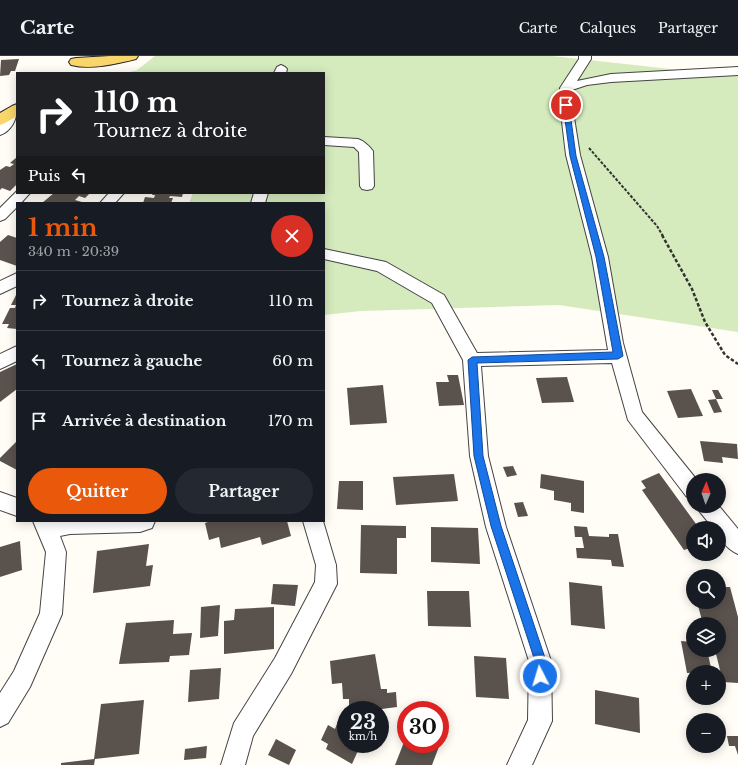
<!DOCTYPE html>
<html lang="fr">
<meta charset="utf-8">
<style>
:root{--surface:#171b24;--page:#242831;--text:#f1f3f6;--muted:#9ea1a6;--line:#363941;--accent:#ea580c}
body{margin:0;font-family:"Libre Baskerville",serif;background:var(--page);color:var(--text);height:100vh;display:flex;flex-direction:column;font-size:15px;white-space:nowrap}
*{box-sizing:border-box;margin:0}
p{font-size:13px;color:var(--muted)}
.icon{flex:none;width:22px;height:22px;fill:none;stroke:currentColor;stroke-width:2;stroke-linecap:round;stroke-linejoin:round}
.map{position:relative;flex:1;overflow:hidden}
.details{position:absolute;left:16px;top:146px;width:309px;height:320px;display:flex;flex-direction:column;background:var(--surface);border-radius:0px;box-shadow:0 2px 10px #0003}
.details>*{flex:none}
.guide{position:absolute;left:16px;top:16px;width:309px;height:122px;border-radius:0px;box-shadow:0 2px 10px #0003;background:#202124;color:#fff;overflow:hidden}
.needle{width:26px;rotate:2deg}
.controls{position:absolute;left:686px;top:417px;display:grid;gap:8px}
.controls a{display:grid;place-items:center;width:40px;height:40px;border-radius:50%;background:var(--surface);box-shadow:0 2px 10px #0003;font-size:20px}
.speed{position:absolute;left:337px;top:645px;display:flex;gap:8px;font-size:20px;font-weight:700;text-align:center}
.speed>*{display:grid;place-content:center;width:52px;height:52px;border-radius:50%;background:var(--surface);box-shadow:0 2px 10px #0003;line-height:1}
.speed small{font-size:10px;font-weight:400}
.speed .limit{border:6px solid #d22;background:#fff;color:#111}
.pin{position:absolute;display:grid;place-items:center;width:34px;height:34px;color:#fff;margin:-17px;border:2px solid #fff;border-radius:50%;box-shadow:0 1px 4px #0007}
.me{position:absolute;width:44px;margin:-22px;rotate:355deg;stroke-linejoin:round;filter:drop-shadow(0 0 3px #0008)}
.turn{display:flex;align-items:center;gap:14px;height:84px;padding:0 12px;font-size:18px}
.turn .icon{width:52px;height:52px;stroke-width:2.5}
.turn b{display:block;font-size:28px;line-height:34px}
.then{display:flex;align-items:center;height:38px;padding:0 12px;background:#0003;gap:8px;font-size:15px}
.round{display:grid;place-items:center;flex:none;width:42px;height:42px;border-radius:21px;background:var(--page)}
.headline{display:flex;align-items:center;justify-content:space-between;height:68px;padding:0 12px}
h1{font-size:24px;font-weight:700;line-height:30px;color:var(--accent)}
.cta{display:flex;gap:8px;margin-top:auto;padding:8px 12px}
.cta a{flex:1;height:46px;border-radius:24px;background:var(--accent);color:#fff;font-size:16px;font-weight:700;line-height:46px;text-align:center}
.cta a+a{background:var(--page);color:var(--text)}
ul{padding:0;list-style:none}
li{display:flex;align-items:center;gap:12px;height:60px;padding:0 12px;border-top:1px solid var(--line)}
li div{flex:1}
li b{display:block;font-size:15px}
li em{font-style:normal}
header{display:flex;align-items:center;gap:24px;box-sizing:border-box;height:56px;padding:0 20px;background:var(--surface);border-bottom:1px solid var(--line)}
header strong{font-size:19px}
nav{display:flex;gap:22px;margin-inline-start:auto;font-size:14px}
.map>svg:first-child{display:block}
.green{fill:#d5ebbd}
.building{fill:#5a524d}
.lines{fill:none;stroke-linecap:round;stroke-linejoin:round}
.minor-casing{stroke:#444;stroke-width:2}
.major-casing{stroke:#222;stroke-width:2}
.path-far1{stroke:#333;stroke-width:2;stroke-dasharray:3 1.5;stroke-linecap:butt}
.path{stroke:#333;stroke-width:2.5;stroke-dasharray:3.5 2;stroke-linecap:butt}
.minor{fill:#fff;fill-rule:evenodd}
.major{fill:#f9d66b;fill-rule:evenodd}
.route{fill:#1a73e8;stroke:#114b97}
</style>
<header>
<strong>Carte</strong>
<nav><a>Carte</a><a>Calques</a><a>Partager</a></nav>
</header>
<div class="map">
<svg width="738" height="709" viewBox="0 0 738 709">
<rect width="100%" height="100%" fill="#fffdf5"/>
<polygon class="green" points="155,0 552,0 698,16 738,11 738,276 559,249 361,255 324,259 324,147 189,147 193,137 324,137 324,17 125,17 137,14"/>
<g class="building">
<polygon points="19,3 15,15 11,15 9,19 0,20 1,4"/>
<polygon points="17,101 17,128 10,135 2,132 0,134 0,114 6,110 10,111 14,108 10,107"/>
<polygon points="54,137 90,137 85,142 79,140 75,144 82,146 80,147 42,147"/>
<polygon points="153,137 183,137 182,141 170,140 169,142 173,142 171,147 143,147 145,141 154,142 155,139 152,139"/>
<polygon points="8,179 17,182 17,210 0,204 0,186"/>
<polygon points="17,237 17,273 7,272 9,268 2,268 10,252 15,252 16,249 11,249"/>
<polygon points="17,308 17,333 0,346 0,316"/>
<polygon points="447,319 458,319 464,349 439,350 436,326 449,326"/>
<polygon points="567,321 574,346 542,347 536,322"/>
<polygon points="383,329 387,367 350,369 347,332"/>
<polygon points="691,333 703,360 678,362 667,335"/>
<polygon points="712,334 718,334 723,343 716,343"/>
<polygon points="716,343 722,356 714,357 708,344"/>
<polygon points="17,385 17,414 0,405 0,402"/>
<polygon points="700,385 737,388 738,403 722,401 723,407 704,405"/>
<polygon points="513,410 517,419 507,421 503,411"/>
<polygon points="659,417 699,472 693,472 693,491 684,494 642,434 646,432 641,425"/>
<polygon points="454,418 458,445 396,449 393,421"/>
<polygon points="541,418 584,425 584,457 571,455 571,447 554,444 554,435 540,432"/>
<polygon points="339,425 363,425 363,454 337,453"/>
<polygon points="523,446 528,460 518,461 514,447"/>
<polygon points="211,465 287,465 291,480 262,489 260,481 221,492 219,481 209,484 205,467"/>
<polygon points="361,469 406,470 406,482 397,482 397,518 360,517"/>
<polygon points="574,470 587,471 589,480 609,481 609,478 618,478 624,511 612,510 611,504 577,502 576,492 584,492 582,481 575,481"/>
<polygon points="431,471 478,472 480,508 431,506"/>
<polygon points="20,485 22,514 0,521 0,491"/>
<polygon points="149,488 146,510 153,509 150,530 93,537 97,495"/>
<polygon points="569,526 602,530 605,573 571,569"/>
<polygon points="273,528 298,529 295,550 271,548"/>
<polygon points="719,531 730,531 738,561 738,627 723,626 715,594 719,594 719,568 703,568 697,546 719,546"/>
<polygon points="427,535 469,535 471,571 428,570"/>
<polygon points="220,549 218,580 200,582 201,551"/>
<polygon points="274,551 274,593 224,598 224,565 234,564 235,553"/>
<polygon points="174,564 173,578 192,577 189,599 170,600 169,606 119,608 126,567"/>
<polygon points="681,585 693,586 693,594 707,594 712,616 687,617"/>
<polygon points="375,598 381,633 387,633 387,637 396,636 397,651 374,654 349,654 349,643 343,643 342,627 332,628 330,605"/>
<polygon points="474,600 506,602 509,643 476,641"/>
<polygon points="221,612 219,643 188,646 190,614"/>
<polygon points="595,634 639,642 640,677 595,668"/>
<polygon points="144,644 139,698 95,703 94,709 61,709 61,707 94,703 101,648"/>
<polygon points="338,665 346,669 346,688 361,688 352,708 326,693 328,688 321,684 328,669 335,673"/>
<polygon points="727,680 738,680 738,699 735,690 729,690"/>
<polygon points="406,681 406,688 440,688 432,709 395,709"/>
<polygon points="276,683 296,694 289,709 268,699"/>
<polygon points="207,690 206,702 184,704 185,693"/>
</g>
<g class="lines">
<g class="minor-casing">
<g id="minor">
<polygon points="579,0 591,0 591,3 577,25 611,18 738,11 738,19 611,26 587,29 572,34 572,49 580,99 608,201 623,287 642,356 697,424 693,424 693,443 686,440 628,364 612,307 481,310 488,400 506,471 551,605 552,665 532,709 507,709 528,664 529,605 486,471 470,400 463,304 432,247 377,215 324,203 324,193 386,206 444,239 477,297 608,294 592,201 566,99 560,49 560,32 579,3"/>
<polygon points="281,9 285,11 287,13 286,17 274,17 277,11"/>
<path d="M12,52L16,53C18,63 10,76 0,79V67L8,53Z"/>
<path d="M324,81L358,83C364,85 369,90 373,95L374,130L372,133L367,134L362,133L360,130L359,96L354,91L324,89Z"/>
<polygon points="17,135 17,137 30,137 21,147 17,147 17,151 5,163 0,165 0,152"/>
<polygon points="109,137 124,137 115,147 100,147"/>
<polygon points="254,137 268,137 265,147 251,147"/>
<polygon points="17,217 17,230 0,238 0,225"/>
<polygon points="17,290 17,305 0,313 0,298"/>
<polygon points="0,436 17,442 17,460 0,454"/>
<path d="M697,450H719L738,473V498C727,493 719,484 719,472H713L700,456Z"/>
<polygon points="33,465 155,465 152,472 140,476 70,478 60,480 66,496 62,558 30,631 8,667 0,671 0,637 14,615 40,557 46,496"/>
<polygon points="303,465 323,465 336,509 337,528 291,618 253,680 245,709 221,709 234,667 275,602 315,526 316,509"/>
</g>
</g>
<g class="major-casing">
<g id="major">
<path d="M110,0H138L136,3C116,8 91,14 71,9L69,6L71,3L76,2Z"/>
<polygon points="17,48 17,60 5,67 0,69 0,57 12,50"/>
</g>
</g>
<polyline class="path-far1" points="589,92 657,170 663,180"/>
<polyline class="path" points="662,179 692,233 705,266 725,299 738,308"/>
<use href="#minor" class="minor"/>
<use href="#major" class="major"/>
</g>
<polygon class="route" points="566,47 569,49 576,100 604,201 623,300 618,303 477,307 483,400 501,470 546,605 546,620 545,624 540,625 536,624 535,620 535,605 491,470 474,400 468,304 472,301 613,296 596,201 570,100 563,49"/>
</svg>
<div class="controls">
<a><svg class="needle" viewBox="-14 -14 28 28"><path d="M0-13l5 13h-10z" fill="#e53935"/><path d="M0 13l5-13h-10z" fill="#9ea1a6"/></svg></a>
<a><svg class="icon" aria-label="sound" viewBox="0 0 24 24"><path d="M4 9h4l5-4v14l-5-4H4zM17 9q2 3 0 6"/></svg></a>
<a><svg class="icon" aria-label="search" viewBox="0 0 24 24"><circle cx="10" cy="10" r="6"/><path d="M15 15l6 6"/></svg></a>
<a><svg class="icon" aria-label="layers" viewBox="0 0 24 24"><path d="M12 4l9 5-9 5-9-5zM3 14l9 5 9-5"/></svg></a>
<a>+</a>
<a>−</a>
</div>
<div class="speed"><div>23<small>km/h</small></div><div class="limit">30</div></div>
<div class="pin" style="left:566px;top:49px;background:#d93025"><svg class="icon" aria-label="arrive" viewBox="0 0 24 24"><path d="M6 21V4h12l-3 4 3 4H6"/></svg></div>
<svg class="me" style="left:540px;top:620px" viewBox="-20 -20 40 40"><circle r="17" fill="#1a73e8" stroke="#fff" stroke-width="3"/><path d="M0-11L8 9 0 5-8 9z" fill="#fff"/></svg>
<div class="guide">
<div class="turn"><svg class="icon" aria-label="right" viewBox="0 0 24 24"><path d="M7 20v-9h11M14 6l5 5-5 5"/></svg><div><b>110 m</b>Tournez à droite</div></div>
<div class="then">Puis<svg class="icon" aria-label="left" viewBox="0 0 24 24"><path d="M17 20v-9H6M10 6l-5 5 5 5"/></svg></div>
</div>
<section class="details">
<div class="headline"><div><h1>1 min</h1><p>340 m · 20:39</p></div><a class="round" style="background:#d93025;color:#fff"><svg class="icon" aria-label="close" viewBox="0 0 24 24"><path d="M6 6l12 12M18 6L6 18"/></svg></a></div>
<ul>
<li><svg class="icon" aria-label="right" viewBox="0 0 24 24"><path d="M7 20v-9h11M14 6l5 5-5 5"/></svg><div><b>Tournez à droite</b></div><em>110 m</em></li>
<li><svg class="icon" aria-label="left" viewBox="0 0 24 24"><path d="M17 20v-9H6M10 6l-5 5 5 5"/></svg><div><b>Tournez à gauche</b></div><em>60 m</em></li>
<li><svg class="icon" aria-label="arrive" viewBox="0 0 24 24"><path d="M6 21V4h12l-3 4 3 4H6"/></svg><div><b>Arrivée à destination</b></div><em>170 m</em></li>
</ul>
<div class="cta"><a>Quitter</a><a>Partager</a></div>
</section>
</div>
